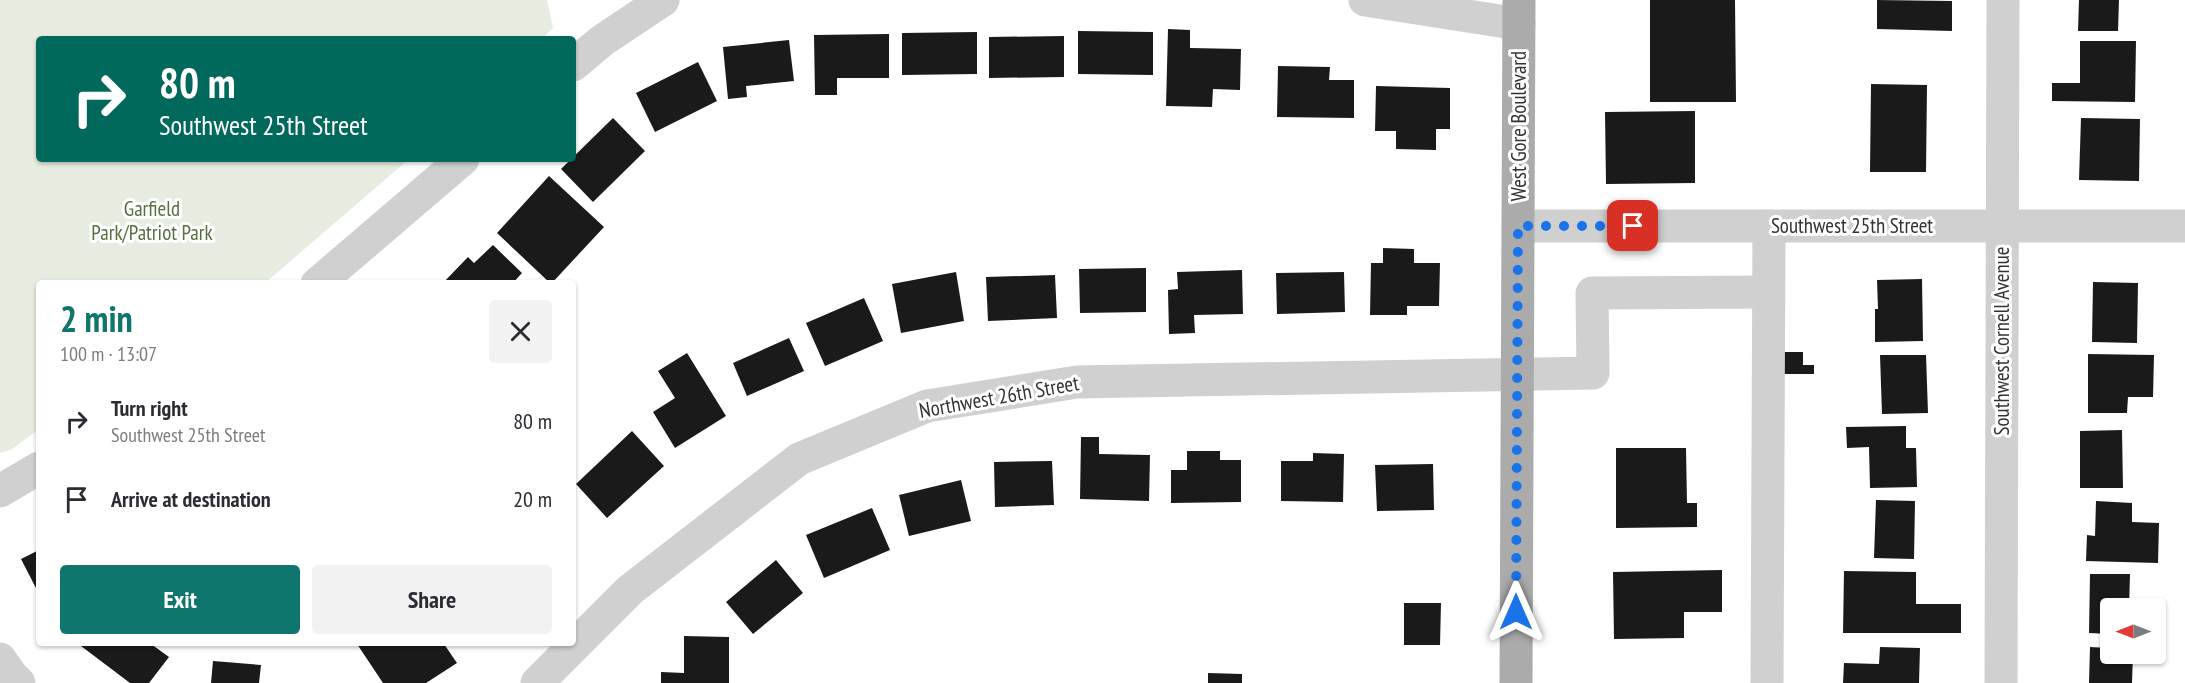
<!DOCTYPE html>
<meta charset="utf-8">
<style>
:root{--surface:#fff;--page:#f2f2f3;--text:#2b2b33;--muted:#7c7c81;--accent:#0f766e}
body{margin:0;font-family:"PT Sans Narrow",sans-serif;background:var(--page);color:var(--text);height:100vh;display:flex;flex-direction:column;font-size:22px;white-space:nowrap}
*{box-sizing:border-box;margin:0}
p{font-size:20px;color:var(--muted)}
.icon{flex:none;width:33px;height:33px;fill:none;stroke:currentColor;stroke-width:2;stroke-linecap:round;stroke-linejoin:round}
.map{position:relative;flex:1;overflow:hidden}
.drawer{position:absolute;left:36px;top:280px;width:540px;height:366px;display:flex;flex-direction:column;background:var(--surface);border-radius:6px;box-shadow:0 2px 4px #0004}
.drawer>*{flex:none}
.guide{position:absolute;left:36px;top:36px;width:540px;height:126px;border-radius:6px;box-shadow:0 2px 4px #0004;background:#00695c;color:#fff;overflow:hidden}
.needle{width:39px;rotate:270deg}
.controls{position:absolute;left:2100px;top:598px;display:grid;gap:12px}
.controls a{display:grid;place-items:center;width:66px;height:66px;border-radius:6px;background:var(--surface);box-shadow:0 2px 4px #0004;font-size:30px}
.pin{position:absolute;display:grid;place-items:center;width:51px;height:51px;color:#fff;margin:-26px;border-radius:12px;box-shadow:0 3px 9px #0006}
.me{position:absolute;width:66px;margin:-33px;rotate:0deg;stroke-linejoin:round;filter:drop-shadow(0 0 4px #0008)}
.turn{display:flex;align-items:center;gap:21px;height:126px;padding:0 24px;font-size:27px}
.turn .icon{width:78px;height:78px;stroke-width:2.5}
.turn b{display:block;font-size:42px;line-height:51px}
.round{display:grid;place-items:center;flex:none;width:63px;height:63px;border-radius:6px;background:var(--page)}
.summary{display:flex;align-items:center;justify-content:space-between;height:102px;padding:0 24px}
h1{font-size:36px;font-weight:600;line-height:45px;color:var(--accent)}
.cta{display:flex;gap:12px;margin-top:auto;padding:12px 24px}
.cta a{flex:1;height:69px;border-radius:6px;background:var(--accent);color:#fff;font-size:24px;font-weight:600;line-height:69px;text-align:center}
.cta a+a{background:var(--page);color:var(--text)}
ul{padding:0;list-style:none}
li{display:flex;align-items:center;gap:18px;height:78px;padding:0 24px}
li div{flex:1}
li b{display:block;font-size:22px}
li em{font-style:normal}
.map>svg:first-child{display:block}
.green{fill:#e6ecdf}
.building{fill:#1a1a1a}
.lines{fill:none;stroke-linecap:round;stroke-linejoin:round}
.minor{stroke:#d0d0d0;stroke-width:33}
.major{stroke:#ababab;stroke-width:33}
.route{stroke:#1a73e8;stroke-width:10;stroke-dasharray:0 18}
.labels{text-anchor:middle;stroke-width:6;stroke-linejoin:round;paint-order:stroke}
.street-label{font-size:21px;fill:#333;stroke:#fff}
.park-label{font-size:21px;fill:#56703f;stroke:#fff}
</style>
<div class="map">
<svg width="2185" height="683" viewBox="0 0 2185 683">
<rect width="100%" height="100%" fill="#fff"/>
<polygon class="green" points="0,0 547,0 553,28 541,39 39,39 39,159 409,159 265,283 39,284 39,429 12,449 0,453"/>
<g class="building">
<polygon points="1650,0 1735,0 1736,102 1650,102"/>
<polygon points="1877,0 1952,1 1952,31 1877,29"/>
<polygon points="2079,0 2119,0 2118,31 2078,31"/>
<polygon points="1168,29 1190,30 1190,48 1241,49 1240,90 1213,89 1212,107 1166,106"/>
<polygon points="1078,31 1153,32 1153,75 1078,74"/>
<polygon points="977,32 977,74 902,75 902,33"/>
<polygon points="889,34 889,78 837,78 837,95 815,95 814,35"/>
<polygon points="1064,36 1064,77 989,78 989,37"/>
<polygon points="789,40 794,81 746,86 747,97 728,99 723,47"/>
<polygon points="2080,41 2136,41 2135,102 2052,101 2052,83 2080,83"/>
<polygon points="698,62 717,101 655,132 636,93"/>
<polygon points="1278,66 1330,67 1329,80 1354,80 1354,118 1277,117"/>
<polygon points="1871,84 1927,85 1926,172 1870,172"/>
<polygon points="1376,86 1450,88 1450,129 1436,129 1436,150 1396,149 1396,131 1375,131"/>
<polygon points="1695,111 1695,183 1606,184 1605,112"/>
<polygon points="613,118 645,151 593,202 561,169"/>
<polygon points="2081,118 2140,119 2139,181 2079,180"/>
<polygon points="549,176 604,227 551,284 497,233"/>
<polygon points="493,245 522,273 512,284 442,284 468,257 474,263"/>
<polygon points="1383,248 1414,249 1414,263 1440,263 1439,306 1407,306 1407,315 1370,315 1371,263 1383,263"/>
<polygon points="1146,268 1146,312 1080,313 1079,269"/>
<polygon points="1242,270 1243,314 1194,315 1195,333 1169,334 1168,290 1178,289 1177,272"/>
<polygon points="956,272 964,321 901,333 892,284"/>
<polygon points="1344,272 1345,312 1277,314 1276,273"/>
<polygon points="1055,275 1057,318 988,321 986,277"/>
<polygon points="1922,279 1923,341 1875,342 1875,309 1878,309 1877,280"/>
<polygon points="2093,282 2138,283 2137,343 2092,342"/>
<polygon points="864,298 883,341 825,366 806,323"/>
<polygon points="789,338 804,371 747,396 733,363"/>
<polygon points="1782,352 1803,352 1803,365 1814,365 1814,374 1782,374"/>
<polygon points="687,353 726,416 675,448 653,412 675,398 658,371"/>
<polygon points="2088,354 2154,355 2153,397 2128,397 2127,413 2088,413"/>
<polygon points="1880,355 1926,355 1928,413 1882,414"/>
<polygon points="1906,426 1906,448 1916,448 1917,487 1870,488 1869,447 1847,448 1846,427"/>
<polygon points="2122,430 2123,488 2080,488 2080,431"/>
<polygon points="632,431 664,466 607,518 576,484"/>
<polygon points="1081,437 1099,437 1099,454 1150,455 1149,501 1080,499"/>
<polygon points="1616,448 1686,448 1687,503 1697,503 1697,527 1616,528"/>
<polygon points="1187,451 1220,451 1220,460 1241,460 1241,502 1171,503 1171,470 1187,470"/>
<polygon points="1313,453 1344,454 1343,502 1281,501 1281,461 1313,461"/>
<polygon points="1052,461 1054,505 995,507 994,462"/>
<polygon points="1433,464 1434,510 1377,511 1375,465"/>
<polygon points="961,480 971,521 909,536 899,495"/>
<polygon points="1876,500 1915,501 1914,559 1874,558"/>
<polygon points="2096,501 2132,503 2132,522 2159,523 2158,563 2086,561 2087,535 2095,536"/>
<polygon points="872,508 890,550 824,578 806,535"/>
<polygon points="39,550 39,594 21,559"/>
<polygon points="776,560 803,593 753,634 726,602"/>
<polygon points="1722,570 1722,612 1684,612 1684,638 1614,639 1613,572"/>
<polygon points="1844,571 1916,572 1916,604 1961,604 1961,633 1843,633"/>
<polygon points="2090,574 2130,574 2129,609 2110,609 2110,634 2089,633"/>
<polygon points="1404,603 1441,603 1440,645 1404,645"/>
<polygon points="684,636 729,637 729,683 661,683 661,672 684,673"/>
<polygon points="83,644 151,644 169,657 149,683 130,683 81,646"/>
<polygon points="357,644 444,644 457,663 426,683 383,683"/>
<polygon points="1880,647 1920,648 1919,683 1843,683 1844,663 1879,664"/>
<polygon points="2090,647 2110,648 2110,654 2133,654 2132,683 2089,683"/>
<polygon points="213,661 261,665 259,683 211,683"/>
<polygon points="1208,673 1242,674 1242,683 1208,683"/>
</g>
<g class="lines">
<g class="minor">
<polyline points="1365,0 1519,24"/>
<polyline points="573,65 603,40 663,0"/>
<polyline points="1518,226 2185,226"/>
<polyline points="317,284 463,159"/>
<polyline points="0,491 39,468"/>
<polyline points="0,659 12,676 19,683"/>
<polyline points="537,683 630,590 799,459 927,406 1077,382 1593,373 1592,293 1768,292"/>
<polyline points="1767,683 1769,226"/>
<polyline points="2001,683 2003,0"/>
</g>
<polyline class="major" points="1516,683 1519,0"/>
</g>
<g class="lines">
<polyline class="route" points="1516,612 1518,226 1633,226"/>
</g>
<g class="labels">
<g class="street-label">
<text transform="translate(1519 126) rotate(-90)" y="7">West Gore Boulevard</text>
<text x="1852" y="233">Southwest 25th Street</text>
<text transform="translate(2002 341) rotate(-90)" y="7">Southwest Cornell Avenue</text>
<text transform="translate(999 397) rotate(-10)" y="7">Northwest 26th Street</text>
</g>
<g class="park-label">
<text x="152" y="216">Garfield<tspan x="152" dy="24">Park/Patriot Park</tspan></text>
</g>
</g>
</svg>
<div class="controls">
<a><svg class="needle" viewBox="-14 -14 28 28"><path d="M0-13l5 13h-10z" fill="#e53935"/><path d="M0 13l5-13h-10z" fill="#7c7c81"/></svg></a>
</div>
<div class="pin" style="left:1633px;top:226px;background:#d93025"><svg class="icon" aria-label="arrive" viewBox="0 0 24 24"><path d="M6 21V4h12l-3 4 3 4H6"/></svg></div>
<svg class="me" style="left:1516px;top:612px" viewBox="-20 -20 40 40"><path d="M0-17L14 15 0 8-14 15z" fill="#1a73e8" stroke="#fff" stroke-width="4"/></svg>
<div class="guide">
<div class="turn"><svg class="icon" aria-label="right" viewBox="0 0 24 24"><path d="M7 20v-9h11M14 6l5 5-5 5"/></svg><div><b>80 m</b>Southwest 25th Street</div></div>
</div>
<section class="drawer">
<div class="summary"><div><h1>2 min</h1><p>100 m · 13:07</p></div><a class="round"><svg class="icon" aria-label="close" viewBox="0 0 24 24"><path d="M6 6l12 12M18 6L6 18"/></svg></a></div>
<ul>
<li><svg class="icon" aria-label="right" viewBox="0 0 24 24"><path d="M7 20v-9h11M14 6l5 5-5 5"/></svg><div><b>Turn right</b><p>Southwest 25th Street</p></div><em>80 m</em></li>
<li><svg class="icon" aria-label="arrive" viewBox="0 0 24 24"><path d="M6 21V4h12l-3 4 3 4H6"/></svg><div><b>Arrive at destination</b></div><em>20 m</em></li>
</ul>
<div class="cta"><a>Exit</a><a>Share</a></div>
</section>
</div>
